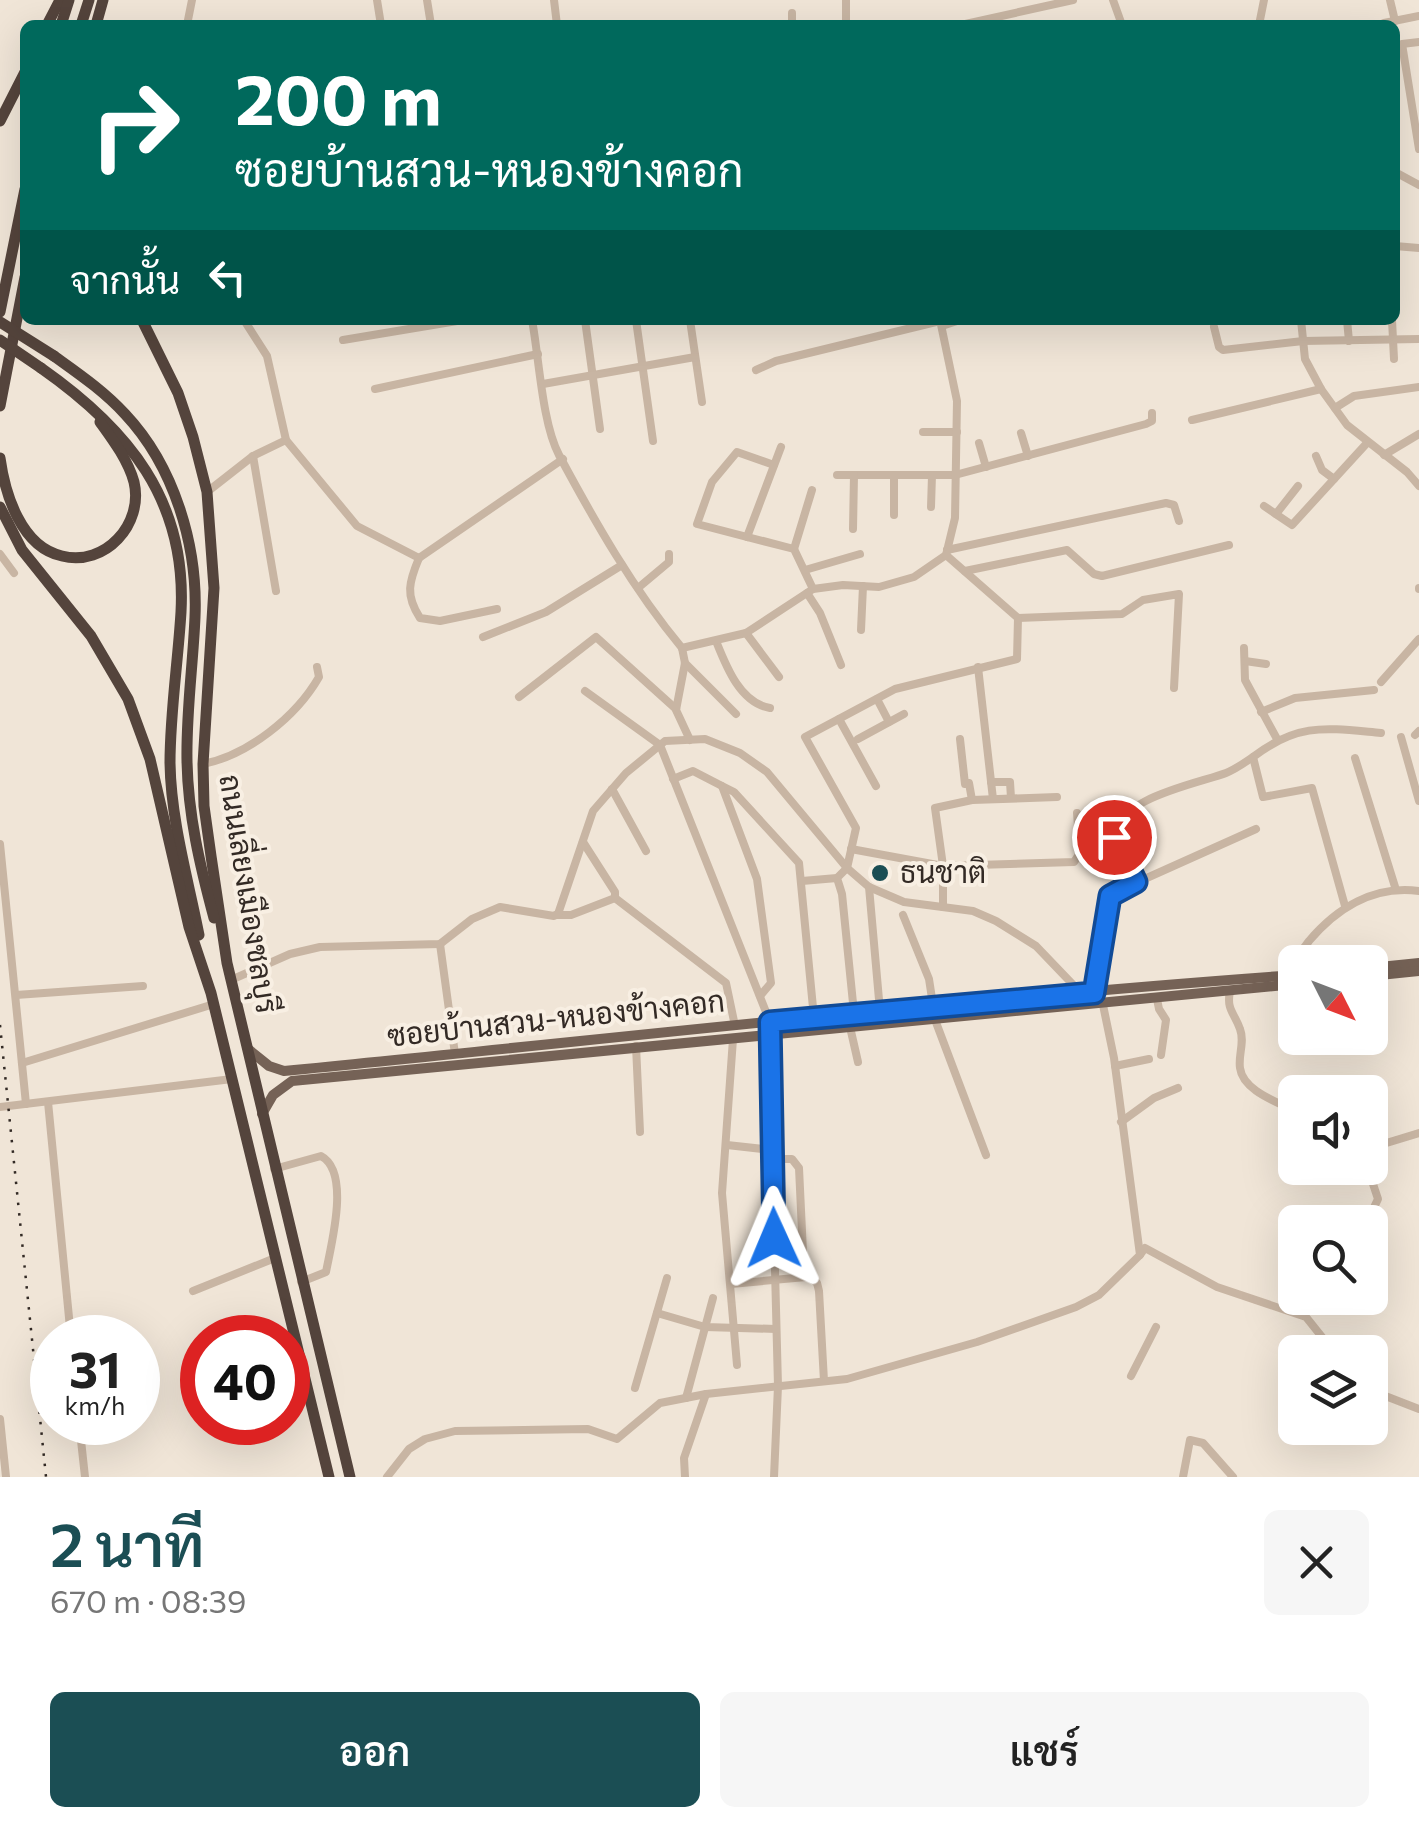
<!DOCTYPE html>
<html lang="th">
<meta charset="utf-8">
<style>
:root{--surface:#fff;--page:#f6f6f6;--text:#222;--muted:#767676;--accent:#1b4e54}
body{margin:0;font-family:Commissioner,Sarabun,sans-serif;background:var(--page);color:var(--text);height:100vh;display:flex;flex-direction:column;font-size:38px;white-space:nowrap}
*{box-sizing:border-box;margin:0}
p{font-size:32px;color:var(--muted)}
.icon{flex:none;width:55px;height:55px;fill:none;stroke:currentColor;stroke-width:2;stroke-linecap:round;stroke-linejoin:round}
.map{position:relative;height:1477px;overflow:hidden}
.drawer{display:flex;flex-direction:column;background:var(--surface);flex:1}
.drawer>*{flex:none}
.banner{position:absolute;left:20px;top:20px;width:1380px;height:305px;border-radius:15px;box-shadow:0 10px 40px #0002;background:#00695c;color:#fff;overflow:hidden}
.needle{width:65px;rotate:132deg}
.buttons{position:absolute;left:1278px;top:945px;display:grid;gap:20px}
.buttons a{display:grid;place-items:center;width:110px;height:110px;border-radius:15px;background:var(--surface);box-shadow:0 10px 40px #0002;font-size:50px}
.speed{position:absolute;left:30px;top:1315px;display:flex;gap:20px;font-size:50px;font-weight:700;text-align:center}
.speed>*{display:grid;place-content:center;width:130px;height:130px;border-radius:50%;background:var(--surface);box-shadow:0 10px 40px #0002;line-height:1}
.speed small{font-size:25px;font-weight:400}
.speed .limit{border:15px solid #d22;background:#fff;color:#111}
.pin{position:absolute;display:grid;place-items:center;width:85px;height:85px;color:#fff;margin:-42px;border:5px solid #fff;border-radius:50%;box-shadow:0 2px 10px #0007}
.me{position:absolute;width:110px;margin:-55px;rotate:359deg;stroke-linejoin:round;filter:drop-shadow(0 0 8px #0008)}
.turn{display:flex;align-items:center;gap:35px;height:210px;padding:0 50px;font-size:45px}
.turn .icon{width:130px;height:130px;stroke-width:2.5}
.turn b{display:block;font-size:70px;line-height:85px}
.then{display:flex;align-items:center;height:95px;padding:0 50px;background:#0003;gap:20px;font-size:38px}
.round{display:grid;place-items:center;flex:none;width:105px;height:105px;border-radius:15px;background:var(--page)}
.summary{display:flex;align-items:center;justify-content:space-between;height:170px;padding:0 50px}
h1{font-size:60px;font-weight:600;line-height:75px;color:var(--accent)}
.action{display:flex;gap:20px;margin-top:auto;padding:20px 50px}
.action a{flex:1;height:115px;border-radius:15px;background:var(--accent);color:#fff;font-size:40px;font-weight:600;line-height:115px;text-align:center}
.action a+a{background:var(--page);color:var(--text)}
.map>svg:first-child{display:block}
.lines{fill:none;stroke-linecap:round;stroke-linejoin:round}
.minor{stroke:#c8b5a3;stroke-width:8}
.major{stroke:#756256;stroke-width:10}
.highway{stroke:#54443c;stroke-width:11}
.rail{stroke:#332a25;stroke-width:2.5;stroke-dasharray:2.5 8;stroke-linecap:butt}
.highway-bridge{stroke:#54443c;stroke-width:11}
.route-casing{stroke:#114b97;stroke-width:25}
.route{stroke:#1a73e8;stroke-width:18}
.poi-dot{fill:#1b4e54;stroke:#f8efe3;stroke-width:4}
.labels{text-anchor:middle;stroke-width:8;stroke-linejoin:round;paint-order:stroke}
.poi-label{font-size:30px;fill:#332a25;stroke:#f8efe3;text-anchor:start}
.street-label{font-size:30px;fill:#332a25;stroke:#f8efe3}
</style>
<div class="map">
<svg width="1419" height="1477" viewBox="0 0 1419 1477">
<rect width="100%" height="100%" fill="#f0e5d7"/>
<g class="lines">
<g class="minor">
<polyline points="377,0 381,25"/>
<polyline points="427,0 431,25"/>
<polyline points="554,0 557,25"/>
<polyline points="846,0 846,25"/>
<polyline points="1113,0 1122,25"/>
<polyline points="1390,0 1395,21"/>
<polyline points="1384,23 1419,16"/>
<polyline points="187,25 192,0"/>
<polyline points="792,25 792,13"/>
<polyline points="961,25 1073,0"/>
<polyline points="1259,25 1264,0"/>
<polyline points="1419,149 1402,44 1419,42"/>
<polyline points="1395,172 1419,185"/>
<polyline points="1395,246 1419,248"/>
<polyline points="244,320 267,356 286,440 357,526 419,558"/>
<path d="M532,320C539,357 542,423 559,455C595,522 633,589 682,648L685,663L676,710L690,740"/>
<polyline points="585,320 600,429"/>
<polyline points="636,320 653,441"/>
<polyline points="690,320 702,402"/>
<polyline points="738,320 812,320"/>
<polyline points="1149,320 1158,320"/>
<polyline points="1301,320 1305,359 1321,389 1347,425 1407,472 1419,486"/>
<polyline points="1347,320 1349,341"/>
<polyline points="1392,320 1394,359"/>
<polyline points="942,326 960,320"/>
<polyline points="1214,327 1219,347 1223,350 1303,341 1419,339"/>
<polyline points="343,340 463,320"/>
<polyline points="756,370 776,361 940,321"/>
<polyline points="543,384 695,357"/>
<polyline points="375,389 538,354"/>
<polyline points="1335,408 1354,396 1419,387"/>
<polyline points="1192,420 1321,389"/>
<polyline points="923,432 957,432"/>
<polyline points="1021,433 1028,456"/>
<polyline points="979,443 986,467"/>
<polyline points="1384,455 1419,434"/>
<polyline points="253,456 276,591"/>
<polyline points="1316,456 1322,470 1334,479"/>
<polyline points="774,465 737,452 712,482 697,524 794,549 813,589"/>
<polyline points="837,475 955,475 1146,424 1152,421 1152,413"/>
<polyline points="894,475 894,515"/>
<polyline points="207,492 253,456 286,440"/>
<polyline points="1264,506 1292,525 1367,443"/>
<polyline points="931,507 932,475"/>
<polyline points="1276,514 1298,486"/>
<polyline points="853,529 854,475"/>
<polyline points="747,537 781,447"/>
<polyline points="794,549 812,490"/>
<polyline points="947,550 1166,503 1174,505 1179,521"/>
<polyline points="0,554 14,573"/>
<polyline points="419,558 563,459"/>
<path d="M419,558C409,582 405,595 420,618L440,621L497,609"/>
<polyline points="805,570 860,554"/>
<polyline points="965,571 1067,550 1094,574 1102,576 1229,545"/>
<polyline points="638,588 669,562 669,554"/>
<polyline points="1419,588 1419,589"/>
<polyline points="807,593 820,613 841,665"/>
<polyline points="1018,618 1122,614 1143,600 1179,594 1174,688"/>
<polyline points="861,630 863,586"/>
<polyline points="746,633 779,677"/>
<polyline points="483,637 546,612 622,565"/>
<path d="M716,641C726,666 740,703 770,708"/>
<polyline points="682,648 746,633 813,589 843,585 879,587 914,577 946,555 955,518 957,401 940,320"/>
<polyline points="1244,648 1245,680 1277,739"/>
<polyline points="1245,661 1266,664"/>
<polyline points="685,663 736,714"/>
<polyline points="978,667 993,799"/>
<polyline points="1381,682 1419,639"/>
<polyline points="585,691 660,745"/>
<polyline points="519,697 596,637 676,709"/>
<polyline points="877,699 889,722"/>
<polyline points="1261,712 1295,698 1374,690"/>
<polyline points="839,719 876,786"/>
<polyline points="1415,735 1419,731"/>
<polyline points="1401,737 1419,801"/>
<polyline points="858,739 904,714"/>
<polyline points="960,739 965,784 969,783 972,800"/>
<polyline points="660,745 770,1022"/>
<polyline points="1355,758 1396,890"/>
<path d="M203,764C248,755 296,717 319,677L317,667"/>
<polyline points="673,779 693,771 722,786 757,879 771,983 760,996"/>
<polyline points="991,782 1010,782 1011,798"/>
<polyline points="722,786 734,792 799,863 814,1018"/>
<polyline points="612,789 646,851"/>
<polyline points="583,842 615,892 615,898"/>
<polyline points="0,844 26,1104"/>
<polyline points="851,849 943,866 1074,862 1080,853 1077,813"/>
<polyline points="802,881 837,878"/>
<path d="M1136,882C1130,871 1116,852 1115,839C1111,799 1200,783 1226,773C1236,769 1244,763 1253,757"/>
<polyline points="869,887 880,1011"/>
<polyline points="615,898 726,983 735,1026"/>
<path d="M1345,906L1312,788L1263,797L1253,757C1299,722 1326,728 1381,733"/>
<polyline points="943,907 943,866 935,808 972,800 1057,797"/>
<polyline points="556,915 571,915 615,898"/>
<polyline points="903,915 929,979 933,1005"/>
<polyline points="440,944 455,1054"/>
<path d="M1291,976C1293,960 1300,953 1309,941C1337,908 1374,885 1419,891"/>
<polyline points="231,980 290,954 320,947 440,944 472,919 500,907 554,916 558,914 593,811 626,773 665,741 705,739 740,753 767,772 847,868 869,887 904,902 973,911 996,921 1036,946 1081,993"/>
<path d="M1230,992C1226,1009 1235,1014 1240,1029C1245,1042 1238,1055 1240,1068C1243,1091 1278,1102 1295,1111"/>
<polyline points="1094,993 1111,894 1256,829"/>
<polyline points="16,995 143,986"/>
<polyline points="1157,999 1159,1009 1166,1020 1161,1055"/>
<polyline points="854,1013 842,894 837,878 847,868 856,828 805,737 895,689 1017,659 1018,618 946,555"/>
<polyline points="934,1017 986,1155"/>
<polyline points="850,1027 858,1062"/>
<polyline points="769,1037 778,1386 774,1477"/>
<polyline points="733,1039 722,1193 737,1365"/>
<polyline points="636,1046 640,1132"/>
<polyline points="22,1063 214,1004"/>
<polyline points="1115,1066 1149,1059"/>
<polyline points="48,1102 71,1338"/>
<polyline points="0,1107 232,1079"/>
<polyline points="1121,1122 1154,1098 1178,1088"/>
<polyline points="727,1145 772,1150"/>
<polyline points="1370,1148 1419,1133"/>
<polyline points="772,1159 792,1159 799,1168 804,1273 817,1283 819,1291 824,1381"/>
<polyline points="1363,1168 1371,1178 1378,1199 1367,1222"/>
<path d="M274,1169L321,1156C351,1172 331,1245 326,1272L301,1282"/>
<polyline points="1140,1255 1145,1248 1217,1287 1306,1317 1334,1352"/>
<polyline points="731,1284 806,1277"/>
<polyline points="193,1291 275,1258"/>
<polyline points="1294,1311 1303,1298"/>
<polyline points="657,1313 705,1327 776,1329"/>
<polyline points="138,1349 144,1350"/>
<polyline points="1131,1376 1156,1327"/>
<polyline points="635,1388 667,1278"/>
<polyline points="1370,1390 1419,1409"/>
<polyline points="686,1398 713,1298"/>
<polyline points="0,1419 6,1477"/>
<polyline points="79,1422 85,1477"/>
<polyline points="387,1477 409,1449 425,1439 455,1431 588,1429 617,1439 660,1403 706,1394 847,1379 977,1342 1076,1307 1099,1295 1140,1255 1114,1058 1103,1005"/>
<polyline points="685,1477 684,1458 706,1394"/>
<polyline points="1183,1477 1190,1440 1203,1443 1233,1477"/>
</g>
<g class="major">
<polyline points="1370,968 1419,963"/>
<polyline points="1370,976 1419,971"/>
<path d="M248,1049L269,1066L284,1071C621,1038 958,999 1295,975"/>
<polyline points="262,1114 273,1095 292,1081 1295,984"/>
</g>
<g class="highway">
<polyline points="47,25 60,0"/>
<polyline points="61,25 69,0"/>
<polyline points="81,25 89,0"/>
<polyline points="96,25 103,0"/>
<polyline points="0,121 25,72"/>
<polyline points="0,312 25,189"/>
<polyline points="142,320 178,393 193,437 207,492 214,588 203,764 204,806 211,856 227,963 350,1477"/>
<path d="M54,356C79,374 104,391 125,414C174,466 198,545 195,617C193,665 186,713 187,761C188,815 200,866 214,918"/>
<path d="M41,368C128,429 187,500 181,612C178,662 170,713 170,763C171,821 188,879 199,935"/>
<polyline points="0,406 25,277"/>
<path d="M0,458C5,494 21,547 62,556C105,567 144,524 134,482C128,460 113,440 100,422"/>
<polyline points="0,507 22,550 91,636 128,699 150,759 189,927 211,993 329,1477"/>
</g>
<polyline class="rail" points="0,1025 46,1477"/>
<g class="highway-bridge">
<polyline points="0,322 54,356"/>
<polyline points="0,340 41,368"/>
</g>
</g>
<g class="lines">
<g class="route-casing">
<polyline id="route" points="774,1238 770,1022 1094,993 1110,896 1136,882 1114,837"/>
</g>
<use href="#route" class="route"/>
</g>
<circle class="poi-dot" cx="880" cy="873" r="10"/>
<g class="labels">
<g class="poi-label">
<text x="900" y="883">ธนชาติ</text>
</g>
<g class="street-label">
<text transform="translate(248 894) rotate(81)" y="10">ถนนเลี่ยงเมืองชลบุรี</text>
<text transform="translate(556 1019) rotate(-6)" y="10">ซอยบ้านสวน-หนองข้างคอก</text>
</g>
</g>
</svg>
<div class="buttons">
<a><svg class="needle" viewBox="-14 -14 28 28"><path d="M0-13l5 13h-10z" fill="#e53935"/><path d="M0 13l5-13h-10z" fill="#767676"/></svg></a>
<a><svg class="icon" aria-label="sound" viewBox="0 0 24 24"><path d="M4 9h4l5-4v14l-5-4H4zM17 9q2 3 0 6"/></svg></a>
<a><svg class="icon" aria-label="search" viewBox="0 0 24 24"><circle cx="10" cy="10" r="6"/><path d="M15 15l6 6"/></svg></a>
<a><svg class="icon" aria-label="layers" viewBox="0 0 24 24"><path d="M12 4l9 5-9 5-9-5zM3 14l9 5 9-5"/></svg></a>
</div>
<div class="speed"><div>31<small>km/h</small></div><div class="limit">40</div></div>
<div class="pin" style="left:1114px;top:837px;background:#d93025"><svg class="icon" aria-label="arrive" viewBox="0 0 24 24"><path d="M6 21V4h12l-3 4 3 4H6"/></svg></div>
<svg class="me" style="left:774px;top:1238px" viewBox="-20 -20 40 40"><path d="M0-17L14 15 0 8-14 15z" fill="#1a73e8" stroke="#fff" stroke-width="4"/></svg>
<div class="banner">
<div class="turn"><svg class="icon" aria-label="right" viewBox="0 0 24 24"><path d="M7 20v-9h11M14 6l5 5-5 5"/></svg><div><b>200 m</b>ซอยบ้านสวน-หนองข้างคอก</div></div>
<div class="then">จากนั้น<svg class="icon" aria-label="left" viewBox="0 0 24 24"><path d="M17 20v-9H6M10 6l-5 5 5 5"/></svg></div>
</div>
</div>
<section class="drawer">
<div class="summary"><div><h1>2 นาที</h1><p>670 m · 08:39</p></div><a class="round"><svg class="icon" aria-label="close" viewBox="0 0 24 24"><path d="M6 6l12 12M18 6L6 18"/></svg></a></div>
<div class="action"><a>ออก</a><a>แชร์</a></div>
</section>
